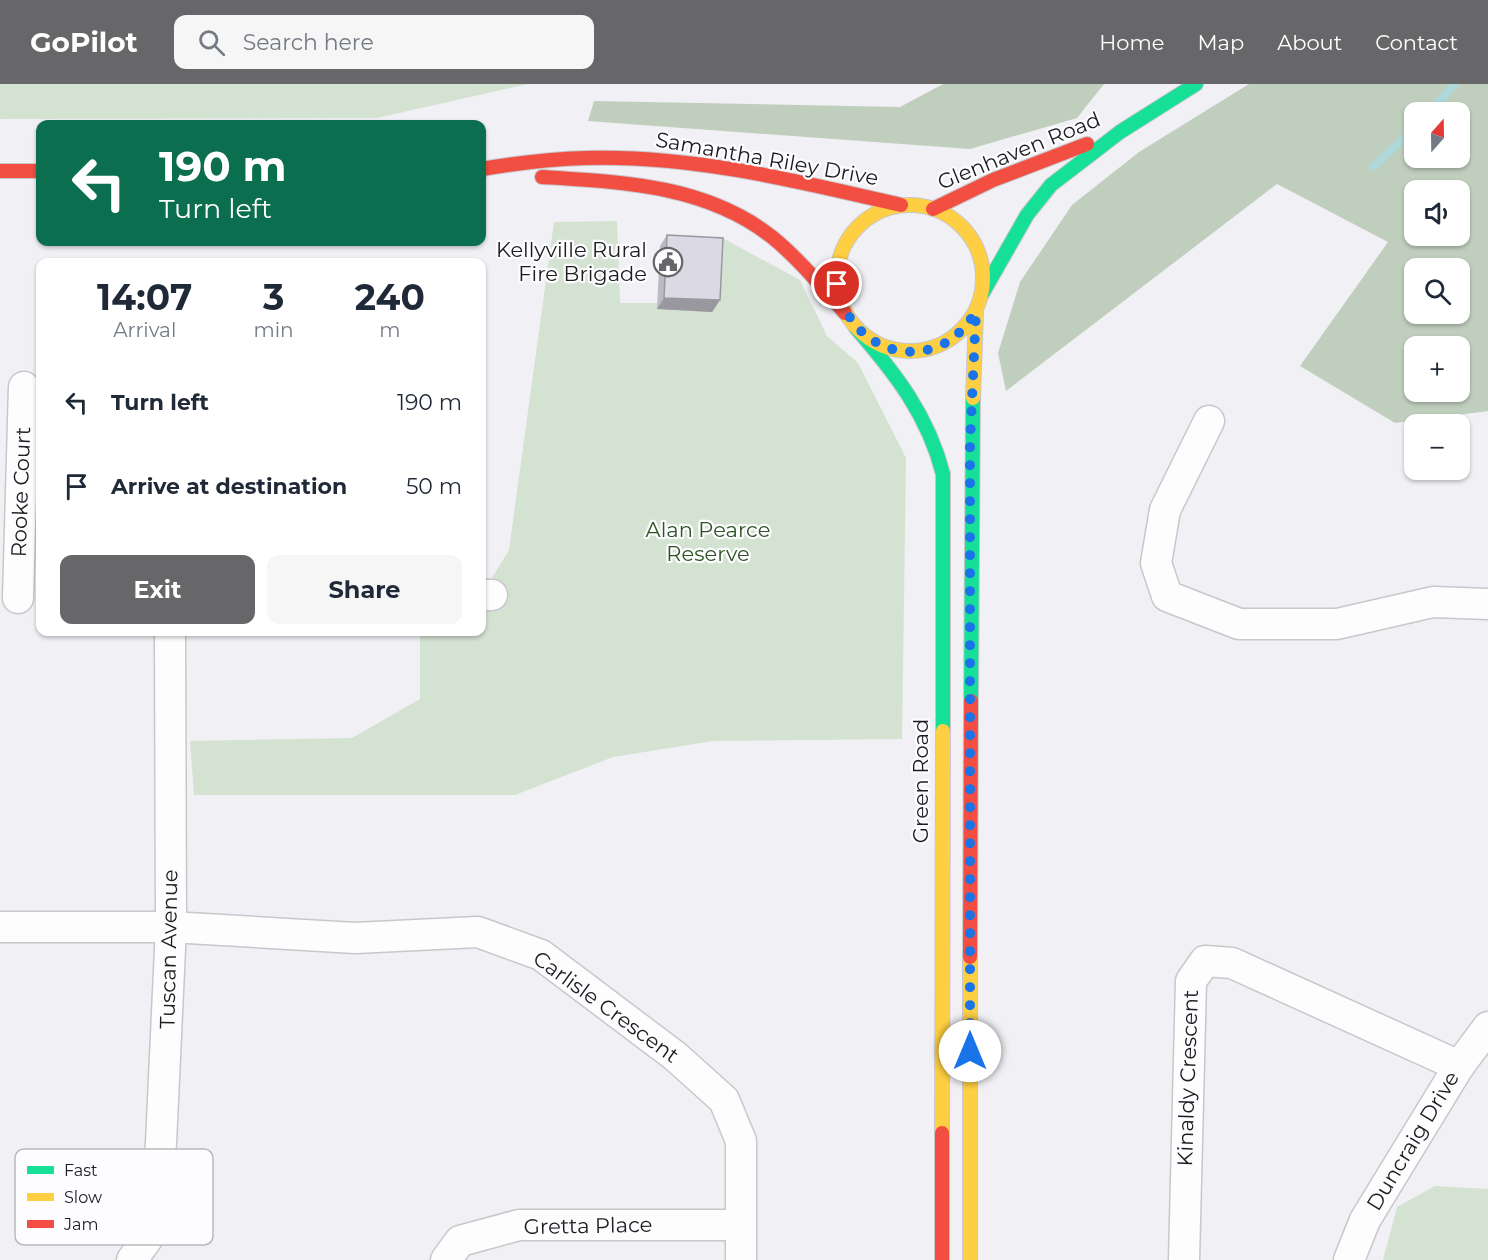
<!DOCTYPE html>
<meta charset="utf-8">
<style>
:root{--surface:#fff;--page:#f6f6f7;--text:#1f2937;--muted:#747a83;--accent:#676669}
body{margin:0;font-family:Montserrat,sans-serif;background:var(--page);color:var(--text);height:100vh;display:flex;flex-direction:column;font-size:22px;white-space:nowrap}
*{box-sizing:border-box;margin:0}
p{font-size:20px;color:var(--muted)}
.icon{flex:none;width:33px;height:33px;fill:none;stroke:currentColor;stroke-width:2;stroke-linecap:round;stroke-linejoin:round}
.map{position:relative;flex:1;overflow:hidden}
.drawer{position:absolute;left:36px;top:174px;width:450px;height:378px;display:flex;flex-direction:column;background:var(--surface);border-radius:12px;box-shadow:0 2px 4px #0004}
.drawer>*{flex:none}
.banner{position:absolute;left:36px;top:36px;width:450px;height:126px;border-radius:12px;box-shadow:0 2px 4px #0004;background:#0b6e4f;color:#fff;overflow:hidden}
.needle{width:39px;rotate:20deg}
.buttons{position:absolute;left:1404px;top:18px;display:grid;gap:12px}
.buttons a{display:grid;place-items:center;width:66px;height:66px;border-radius:12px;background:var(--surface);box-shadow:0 2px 4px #0004;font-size:30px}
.pin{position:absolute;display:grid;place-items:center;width:51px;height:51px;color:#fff;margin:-26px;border:3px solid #fff;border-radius:50%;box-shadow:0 2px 6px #0007}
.me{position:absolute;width:66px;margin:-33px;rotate:0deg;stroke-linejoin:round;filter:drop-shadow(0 0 4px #0008)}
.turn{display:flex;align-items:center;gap:21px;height:126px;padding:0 24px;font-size:27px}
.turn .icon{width:78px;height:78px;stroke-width:2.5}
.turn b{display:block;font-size:42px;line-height:51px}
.eta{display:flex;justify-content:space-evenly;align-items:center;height:102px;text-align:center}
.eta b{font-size:36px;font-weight:700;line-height:42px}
.cta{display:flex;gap:12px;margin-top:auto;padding:12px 24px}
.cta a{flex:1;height:69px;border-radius:12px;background:var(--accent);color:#fff;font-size:24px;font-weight:700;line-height:69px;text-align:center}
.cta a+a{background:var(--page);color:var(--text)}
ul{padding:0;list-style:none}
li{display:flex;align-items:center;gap:18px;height:84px;padding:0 24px}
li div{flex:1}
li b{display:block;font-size:22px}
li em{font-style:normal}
header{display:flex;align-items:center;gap:36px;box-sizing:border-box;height:84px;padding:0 30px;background:var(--accent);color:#fff}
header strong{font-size:28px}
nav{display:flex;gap:33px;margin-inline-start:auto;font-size:21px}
.search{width:420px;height:54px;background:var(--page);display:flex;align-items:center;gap:15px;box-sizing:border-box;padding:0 21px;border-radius:12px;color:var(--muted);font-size:22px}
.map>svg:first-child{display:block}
.green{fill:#d4e2d2}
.forest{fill:#c0cfbd;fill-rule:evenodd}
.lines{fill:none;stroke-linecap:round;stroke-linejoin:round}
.stream{stroke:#afd8da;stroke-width:8}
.street-casing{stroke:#c8c7cb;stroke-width:33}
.fast-casing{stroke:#c8c7cb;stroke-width:16}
.slow-casing{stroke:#c8c7cb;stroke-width:16}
.jam-casing{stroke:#c8c7cb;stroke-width:16}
.street{stroke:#fdfdfe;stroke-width:30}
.fast{stroke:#16e098;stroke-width:14}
.slow{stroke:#ffcf43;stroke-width:14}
.jam{stroke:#f24e42;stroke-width:14}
.wall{fill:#bcbbc3}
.shaded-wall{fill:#99989f}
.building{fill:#dbd9e3;stroke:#99989f;stroke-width:1.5}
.route{stroke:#1a73e8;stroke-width:10;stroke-dasharray:0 18}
.labels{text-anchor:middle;stroke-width:4.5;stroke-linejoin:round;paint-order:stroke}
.street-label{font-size:21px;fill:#1c1b1e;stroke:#fdfcfe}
.poi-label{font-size:21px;fill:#1c1b1e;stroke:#fdfcfe;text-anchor:end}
.park-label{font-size:21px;fill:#2d5524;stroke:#fdfcfe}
.key{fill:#fdfcfe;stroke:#bab8bb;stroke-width:1.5}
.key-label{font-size:16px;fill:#1c1b1e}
</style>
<header>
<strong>GoPilot</strong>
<div class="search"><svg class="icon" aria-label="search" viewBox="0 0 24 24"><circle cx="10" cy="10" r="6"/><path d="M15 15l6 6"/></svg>Search here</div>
<nav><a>Home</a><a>Map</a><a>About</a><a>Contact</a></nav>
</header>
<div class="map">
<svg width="1488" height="1176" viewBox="0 0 1488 1176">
<rect width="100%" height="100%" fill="#f1f0f5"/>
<g class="green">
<polygon points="0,0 528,0 377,34 0,35"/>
<polygon points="617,137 620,219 719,219 719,152 800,196 827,252 858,279 906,374 902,655 713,657 613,673 515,711 194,711 190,657 352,654 420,615 420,548 482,548 482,510 509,466 554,138"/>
<polygon points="1435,1102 1488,1105 1488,1176 1383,1176 1397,1123"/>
</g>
<g class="forest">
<polygon points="943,0 1104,0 1077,34 970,65 588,37 594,17 900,23"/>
<path d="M1249,0H1488V327L1395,339L1300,282L1388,158L1277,100L1006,307L998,269L1020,198L1072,121L1139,68ZM1414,28H1460V74H1414ZM1414,106H1460V152H1414ZM1414,184H1460V230H1414ZM1414,262H1460V308H1414Z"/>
</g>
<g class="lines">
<g class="stream">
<polyline points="1430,28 1455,0"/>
<polyline points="1374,82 1414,45"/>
</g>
<g class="street-casing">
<g id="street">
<polyline points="1209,337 1165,426 1156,479 1167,512 1239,540 1337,540 1433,518 1488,520"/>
<polyline points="482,511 492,511"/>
<polyline points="18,514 24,303"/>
<polyline points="0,843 171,843 355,854 478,848 541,871 675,972 724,1016 741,1057 741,1176"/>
<polyline points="132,1176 152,1148 161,1059 171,843 170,548"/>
<polyline points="446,1176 460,1157 519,1141 740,1141"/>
<polyline points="1184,1176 1191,897 1205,877 1232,879 1459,982"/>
<polyline points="1349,1176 1365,1136 1459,982 1488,943"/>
</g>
</g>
<g class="fast-casing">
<g id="fast">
<polyline points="982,210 1027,131 1051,101 1120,48 1196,0"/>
<path d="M856,244C895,289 928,331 943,390V647"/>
<polyline points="971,617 973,314"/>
</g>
</g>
<g class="slow-casing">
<g id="slow">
<circle cx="910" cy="194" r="73"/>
<polyline points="973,314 976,228"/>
<polyline points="942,1049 943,647"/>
<polyline points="970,1176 970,873"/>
</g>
</g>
<g class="jam-casing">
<g id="jam">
<path d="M482,85C517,79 551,75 586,74C692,71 798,97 901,121"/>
<polyline points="0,87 40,87"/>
<path d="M542,93C622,98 706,101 772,153C799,175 822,203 845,229"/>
<polyline points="933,125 993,96 1087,60"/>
<polyline points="970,873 971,617"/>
<polyline points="942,1176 942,1049"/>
</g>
</g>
<use href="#street" class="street"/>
<use href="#fast" class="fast"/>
<use href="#slow" class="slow"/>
<use href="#jam" class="jam"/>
</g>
<polygon class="wall" points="667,151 720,216 712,228 657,225 660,162"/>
<polygon class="shaded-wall" points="664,214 720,216 712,228 657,225"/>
<polygon class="building" points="667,151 723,154 720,216 664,214"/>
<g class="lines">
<path class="route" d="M837,200C844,247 891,282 939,262C956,255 966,242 976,228L970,359V967"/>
</g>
<defs>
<g id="civic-ring" transform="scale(1.5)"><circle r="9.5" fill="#fdfcfe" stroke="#676669" stroke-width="1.5"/><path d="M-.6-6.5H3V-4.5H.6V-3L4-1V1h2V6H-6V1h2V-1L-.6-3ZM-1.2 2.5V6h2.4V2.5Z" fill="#676669"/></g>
</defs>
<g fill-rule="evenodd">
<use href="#civic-ring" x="668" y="178"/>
</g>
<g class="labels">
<g class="street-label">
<text transform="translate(1019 67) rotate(-22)" y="7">Glenhaven Road</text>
<text transform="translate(767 75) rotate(10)" y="7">Samantha Riley Drive</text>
<text transform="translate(21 408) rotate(-88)" y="7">Rooke Court</text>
<text transform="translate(921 697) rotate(-90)" y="7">Green Road</text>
<text transform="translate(169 865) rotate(-89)" y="7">Tuscan Avenue</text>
<text transform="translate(606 923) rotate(36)" y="7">Carlisle Crescent</text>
<text transform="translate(1188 994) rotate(-88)" y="7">Kinaldy Crescent</text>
<text transform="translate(1413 1057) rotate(-59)" y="7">Duncraig Drive</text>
<text transform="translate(588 1142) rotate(-1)" y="7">Gretta Place</text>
</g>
<g class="poi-label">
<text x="647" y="173">Kellyville Rural<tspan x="647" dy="24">Fire Brigade</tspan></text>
</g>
<g class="park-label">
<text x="708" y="453">Alan Pearce<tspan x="708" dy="24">Reserve</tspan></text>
</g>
</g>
<rect x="15" y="1065" width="198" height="96" rx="9" class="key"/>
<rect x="27" y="1082" width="27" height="8" fill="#16e098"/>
<rect x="27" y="1109" width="27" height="8" fill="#ffcf43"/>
<rect x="27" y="1136" width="27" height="8" fill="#f24e42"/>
<g class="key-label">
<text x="64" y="1092">Fast</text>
<text x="64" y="1119">Slow</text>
<text x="64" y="1146">Jam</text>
</g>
</svg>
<div class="buttons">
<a><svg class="needle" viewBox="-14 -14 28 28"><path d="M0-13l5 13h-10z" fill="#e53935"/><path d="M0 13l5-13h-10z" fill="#747a83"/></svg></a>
<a><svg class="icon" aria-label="sound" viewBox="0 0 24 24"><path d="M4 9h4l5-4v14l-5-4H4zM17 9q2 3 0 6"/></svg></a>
<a><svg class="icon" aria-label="search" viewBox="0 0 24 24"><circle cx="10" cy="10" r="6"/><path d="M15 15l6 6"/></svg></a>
<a>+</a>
<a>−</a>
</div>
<div class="pin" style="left:837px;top:200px;background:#d93025"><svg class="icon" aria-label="arrive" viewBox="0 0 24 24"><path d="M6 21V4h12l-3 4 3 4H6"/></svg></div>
<svg class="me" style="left:970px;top:967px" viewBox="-20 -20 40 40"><circle r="19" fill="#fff"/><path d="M0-13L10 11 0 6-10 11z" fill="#1a73e8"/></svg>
<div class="banner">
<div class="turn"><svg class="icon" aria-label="left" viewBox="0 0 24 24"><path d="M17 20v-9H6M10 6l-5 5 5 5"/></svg><div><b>190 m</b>Turn left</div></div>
</div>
<section class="drawer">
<div class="eta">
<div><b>14:07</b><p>Arrival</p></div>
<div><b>3</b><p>min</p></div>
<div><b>240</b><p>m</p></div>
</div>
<ul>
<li><svg class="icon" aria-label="left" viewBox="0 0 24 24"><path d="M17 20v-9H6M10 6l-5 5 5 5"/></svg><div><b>Turn left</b></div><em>190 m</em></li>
<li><svg class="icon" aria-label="arrive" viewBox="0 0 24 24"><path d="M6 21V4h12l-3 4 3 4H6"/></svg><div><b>Arrive at destination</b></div><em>50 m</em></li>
</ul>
<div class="cta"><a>Exit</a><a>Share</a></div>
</section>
</div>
